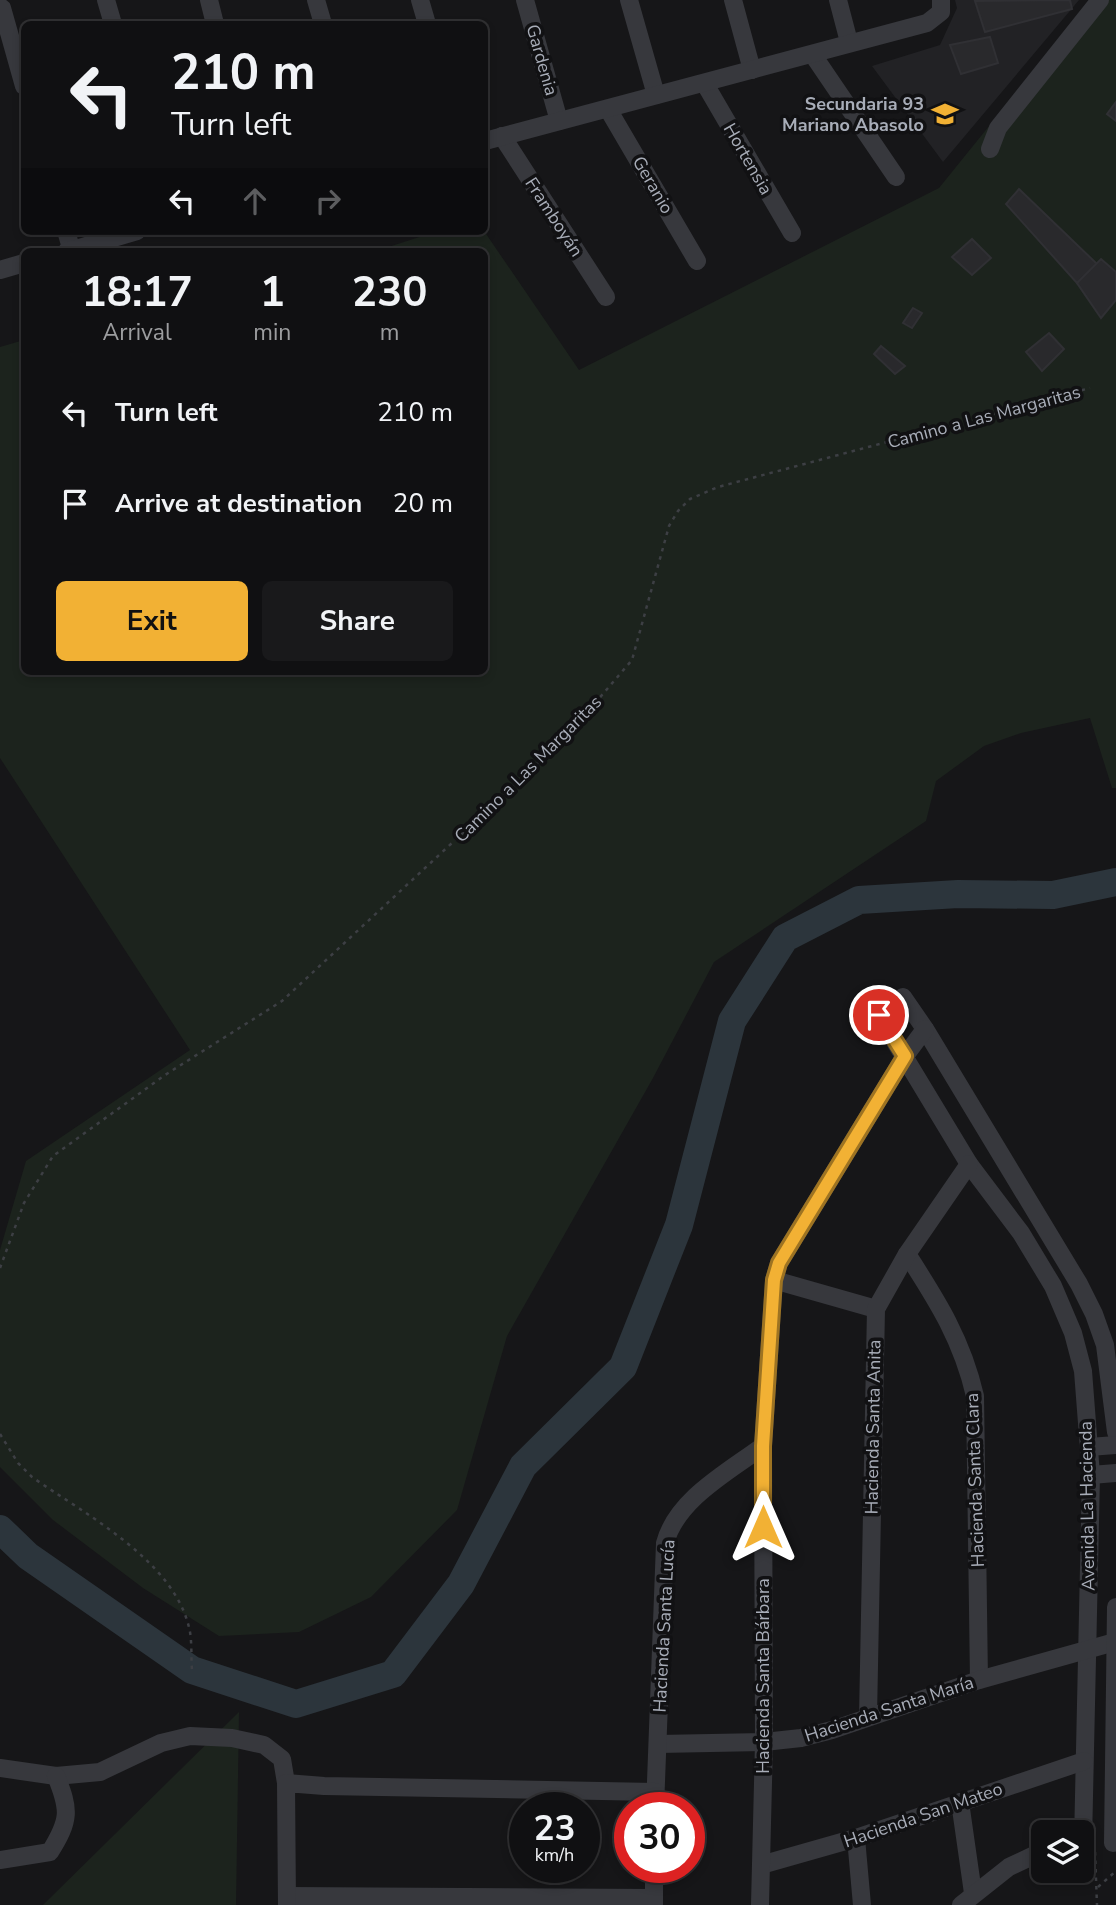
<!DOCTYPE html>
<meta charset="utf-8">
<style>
:root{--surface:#101012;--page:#19191b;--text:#f1f3f6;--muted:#9c9d9f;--line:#303032;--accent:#f2b134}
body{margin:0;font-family:"Nunito Sans",sans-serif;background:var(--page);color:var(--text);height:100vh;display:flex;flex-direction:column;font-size:26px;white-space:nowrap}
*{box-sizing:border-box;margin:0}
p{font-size:23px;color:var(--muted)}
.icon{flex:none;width:38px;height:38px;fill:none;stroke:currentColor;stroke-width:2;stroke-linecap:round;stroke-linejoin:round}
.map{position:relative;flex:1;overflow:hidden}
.sheet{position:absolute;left:21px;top:248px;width:467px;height:427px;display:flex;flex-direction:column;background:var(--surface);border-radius:10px;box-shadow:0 4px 10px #0003,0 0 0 2px var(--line)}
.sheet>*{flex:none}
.banner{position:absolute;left:21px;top:21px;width:467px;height:214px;border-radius:10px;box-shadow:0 4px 10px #0003,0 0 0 2px var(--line);background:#101012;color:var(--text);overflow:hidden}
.buttons{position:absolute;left:1031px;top:1820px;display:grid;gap:14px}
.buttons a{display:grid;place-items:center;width:63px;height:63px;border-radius:10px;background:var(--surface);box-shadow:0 4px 10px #0003,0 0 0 2px var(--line);font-size:35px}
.speed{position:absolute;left:509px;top:1792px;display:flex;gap:14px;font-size:35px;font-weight:700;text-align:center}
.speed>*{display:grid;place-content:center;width:91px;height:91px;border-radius:50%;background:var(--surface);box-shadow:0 4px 10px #0003,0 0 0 2px var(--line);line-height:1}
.speed small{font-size:18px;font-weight:400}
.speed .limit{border:10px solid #d22;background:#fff;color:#111}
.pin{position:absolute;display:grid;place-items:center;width:60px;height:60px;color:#fff;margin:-30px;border:4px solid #fff;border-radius:50%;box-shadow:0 2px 7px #0007}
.me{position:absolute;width:77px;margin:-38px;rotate:0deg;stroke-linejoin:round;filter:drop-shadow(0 0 5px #0008)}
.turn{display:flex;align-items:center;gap:24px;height:147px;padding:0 35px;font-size:32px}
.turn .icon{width:91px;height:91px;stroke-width:2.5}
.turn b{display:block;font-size:49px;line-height:60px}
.lanes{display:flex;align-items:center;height:66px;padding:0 35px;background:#0003;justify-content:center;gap:35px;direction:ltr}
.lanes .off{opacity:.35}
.eta{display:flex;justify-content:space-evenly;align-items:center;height:119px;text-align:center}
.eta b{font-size:42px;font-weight:700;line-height:49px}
.button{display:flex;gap:14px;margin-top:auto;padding:14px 35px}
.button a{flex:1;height:80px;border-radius:10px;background:var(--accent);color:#111;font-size:28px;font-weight:700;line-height:80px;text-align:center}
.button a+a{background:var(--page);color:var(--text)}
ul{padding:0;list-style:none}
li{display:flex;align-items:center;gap:21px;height:91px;padding:0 35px}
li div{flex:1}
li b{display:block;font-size:26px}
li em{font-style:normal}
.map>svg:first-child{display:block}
.built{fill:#222225}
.green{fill:#1c231d}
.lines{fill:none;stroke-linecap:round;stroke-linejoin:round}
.river{stroke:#2c353c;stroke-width:28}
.building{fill:#29292c;stroke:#303034;stroke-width:2}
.path{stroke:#3d3f44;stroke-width:2.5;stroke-dasharray:3.5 5;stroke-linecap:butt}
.minor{stroke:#37383d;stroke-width:18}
.route-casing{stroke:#9d7322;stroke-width:18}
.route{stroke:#f2b134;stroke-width:12}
.labels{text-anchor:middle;stroke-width:7;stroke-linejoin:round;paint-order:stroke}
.street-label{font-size:18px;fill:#a8adb8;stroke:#111113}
.poi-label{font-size:18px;font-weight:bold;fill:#a8adb8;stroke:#111113;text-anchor:end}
</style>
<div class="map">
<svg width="1116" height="1905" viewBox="0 0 1116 1905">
<rect width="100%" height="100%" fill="#161618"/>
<polygon class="built" points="955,0 1079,0 943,162 872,66 940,45 957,8"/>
<g class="green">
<polygon points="1091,0 1116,0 1116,788 1112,788 1090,718 1021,733 984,746 936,781 926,821 714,962 653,1078 507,1336 457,1510 371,1597 299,1632 219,1636 143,1588 53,1520 0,1467 0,1250 26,1161 190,1050 0,758 0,347 24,340 24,672 485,672 485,252 373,252 438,231 484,231 579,370 939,188"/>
<polygon points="239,1712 236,1905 43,1905"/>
</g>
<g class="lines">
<polyline class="river" points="0,1529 28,1556 192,1670 296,1704 393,1674 461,1584 523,1466 623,1367 679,1225 732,1021 785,938 859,900 958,894 1053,895 1116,882"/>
</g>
<g class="building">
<polygon points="1070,0 1072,9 985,32 975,1"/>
<polygon points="990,37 998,63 961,74 950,45"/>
<polygon points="1116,102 1116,121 1107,114"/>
<polygon points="1019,189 1097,264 1077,283 1006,204"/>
<polygon points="972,239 991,258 972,275 952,257"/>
<polygon points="1101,259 1116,272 1116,300 1101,318 1077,283"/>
<polygon points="913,308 922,313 912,328 903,323"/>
<polygon points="1049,333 1064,349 1042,371 1026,352"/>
<polygon points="881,346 905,366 895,374 874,354"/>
</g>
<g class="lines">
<g class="path">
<polyline points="0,1268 24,1203 53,1156 165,1075 282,1001 566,737 632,660 669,526 678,511 690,499 718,487 1090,388"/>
<path d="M0,1434L18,1463L32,1477C86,1515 177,1562 190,1632C192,1644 191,1658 192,1670"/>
<polyline points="1095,1852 1097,1905"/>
<polyline points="1098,1887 1116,1871"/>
</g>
<g class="minor">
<polyline points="106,0 113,24"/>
<polyline points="209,0 215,24"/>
<polyline points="316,0 323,24"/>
<polyline points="420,0 427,24"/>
<polyline points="525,0 559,121"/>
<polyline points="629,0 656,95"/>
<polyline points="733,0 752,70"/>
<polyline points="838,0 849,42"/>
<polyline points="2,8 24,86"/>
<polyline points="813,55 896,177"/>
<polyline points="705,84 792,233"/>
<polyline points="608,109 697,261"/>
<polyline points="502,136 606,297"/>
<polyline points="485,141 927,23 941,12 941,0"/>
<polyline points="990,149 998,128 1100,0"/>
<polyline points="66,231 72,251"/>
<polyline points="66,252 137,231"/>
<polyline points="0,270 24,263"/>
<polyline points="903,997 925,1029 1079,1284 1094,1314 1105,1345 1116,1432"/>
<polyline points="879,1015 969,1164 1021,1233 1053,1286 1073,1333 1083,1371 1091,1475 1083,1842"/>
<path d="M907,1254C938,1302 962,1340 975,1396L979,1680"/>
<polyline points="774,1280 876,1309"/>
<polyline points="1089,1447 1116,1445"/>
<polyline points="1091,1475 1116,1473"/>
<polyline points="868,1717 876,1309 907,1254 969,1164"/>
<polyline points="658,1744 764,1742 801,1738 832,1730 979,1680 1115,1642"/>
<polyline points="0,1768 56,1776 100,1772 161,1743 190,1736 232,1738 264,1745 282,1759 286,1783"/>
<polyline points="960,1802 973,1893"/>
<path d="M655,1808L665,1543C677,1499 728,1472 763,1446"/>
<polyline points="856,1838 862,1905"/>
<polyline points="1113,1843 1116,1607"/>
<path d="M0,1860L50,1852C70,1820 70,1810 56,1776"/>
<polyline points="761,1865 856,1838 1084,1761"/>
<polyline points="287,1896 654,1898"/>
<polyline points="287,1905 286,1783 324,1786 655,1792"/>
<polyline points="654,1905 654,1867"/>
<polyline points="760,1905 764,1742 763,1446 774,1280 779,1263 905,1056 925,1029"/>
<polyline points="961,1905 1009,1867 1043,1851"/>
</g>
</g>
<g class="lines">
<g class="route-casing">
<polyline id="route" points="763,1527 763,1446 774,1280 779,1263 905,1056 879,1015"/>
</g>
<use href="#route" class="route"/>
</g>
<defs>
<g id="school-bare" transform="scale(2.1)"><path d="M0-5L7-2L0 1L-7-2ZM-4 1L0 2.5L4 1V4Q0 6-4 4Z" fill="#f2b134" stroke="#111113" stroke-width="2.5" paint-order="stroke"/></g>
</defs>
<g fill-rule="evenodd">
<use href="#school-bare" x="945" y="114"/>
</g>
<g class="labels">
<g class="street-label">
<text transform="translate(542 60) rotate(74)" y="6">Gardenia</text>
<text transform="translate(748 159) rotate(60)" y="6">Hortensia</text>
<text transform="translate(653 185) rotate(60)" y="6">Geranio</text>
<text transform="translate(554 217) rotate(57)" y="6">Framboyán</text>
<text transform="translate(984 417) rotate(-15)" y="6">Camino a Las Margaritas</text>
<text transform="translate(528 769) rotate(-45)" y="6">Camino a Las Margaritas</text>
<text transform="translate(873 1427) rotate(-89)" y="6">Hacienda Santa Anita</text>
<text transform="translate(975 1480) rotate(-92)" y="6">Hacienda Santa Clara</text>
<text transform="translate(1087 1506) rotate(-91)" y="6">Avenida La Hacienda</text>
<text transform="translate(664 1626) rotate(-87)" y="6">Hacienda Santa Lucía</text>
<text transform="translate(763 1676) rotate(-90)" y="6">Hacienda Santa Bárbara</text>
<text transform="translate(889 1709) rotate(-18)" y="6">Hacienda Santa María</text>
<text transform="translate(923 1815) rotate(-19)" y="6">Hacienda San Mateo</text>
</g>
<g class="poi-label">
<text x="924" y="110">Secundaria 93<tspan x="924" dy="21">Mariano Abasolo</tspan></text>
</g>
</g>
</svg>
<div class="buttons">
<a><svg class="icon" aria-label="layers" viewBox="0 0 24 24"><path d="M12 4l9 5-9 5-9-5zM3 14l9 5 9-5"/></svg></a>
</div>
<div class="speed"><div>23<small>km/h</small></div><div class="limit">30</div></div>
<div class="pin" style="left:879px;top:1015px;background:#d93025"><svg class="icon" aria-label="arrive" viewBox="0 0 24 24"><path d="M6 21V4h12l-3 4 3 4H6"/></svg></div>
<svg class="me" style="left:763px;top:1527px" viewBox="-20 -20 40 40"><path d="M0-17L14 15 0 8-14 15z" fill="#f2b134" stroke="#fff" stroke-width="4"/></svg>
<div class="banner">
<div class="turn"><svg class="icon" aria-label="left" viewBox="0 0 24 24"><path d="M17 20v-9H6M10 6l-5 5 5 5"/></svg><div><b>210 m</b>Turn left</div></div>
<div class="lanes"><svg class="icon" aria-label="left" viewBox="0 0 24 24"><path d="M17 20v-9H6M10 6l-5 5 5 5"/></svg><svg class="icon off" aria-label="ahead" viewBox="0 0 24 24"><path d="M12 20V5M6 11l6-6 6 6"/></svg><svg class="icon off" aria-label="right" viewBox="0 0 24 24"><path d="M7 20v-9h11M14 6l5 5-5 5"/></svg></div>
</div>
<section class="sheet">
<div class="eta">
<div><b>18:17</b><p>Arrival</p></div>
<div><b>1</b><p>min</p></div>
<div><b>230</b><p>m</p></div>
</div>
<ul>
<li><svg class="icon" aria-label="left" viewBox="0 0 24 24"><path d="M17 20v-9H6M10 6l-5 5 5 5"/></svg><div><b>Turn left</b></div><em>210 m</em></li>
<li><svg class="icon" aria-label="arrive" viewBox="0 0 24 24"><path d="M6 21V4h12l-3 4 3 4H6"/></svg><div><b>Arrive at destination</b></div><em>20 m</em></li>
</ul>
<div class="button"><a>Exit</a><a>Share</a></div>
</section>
</div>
